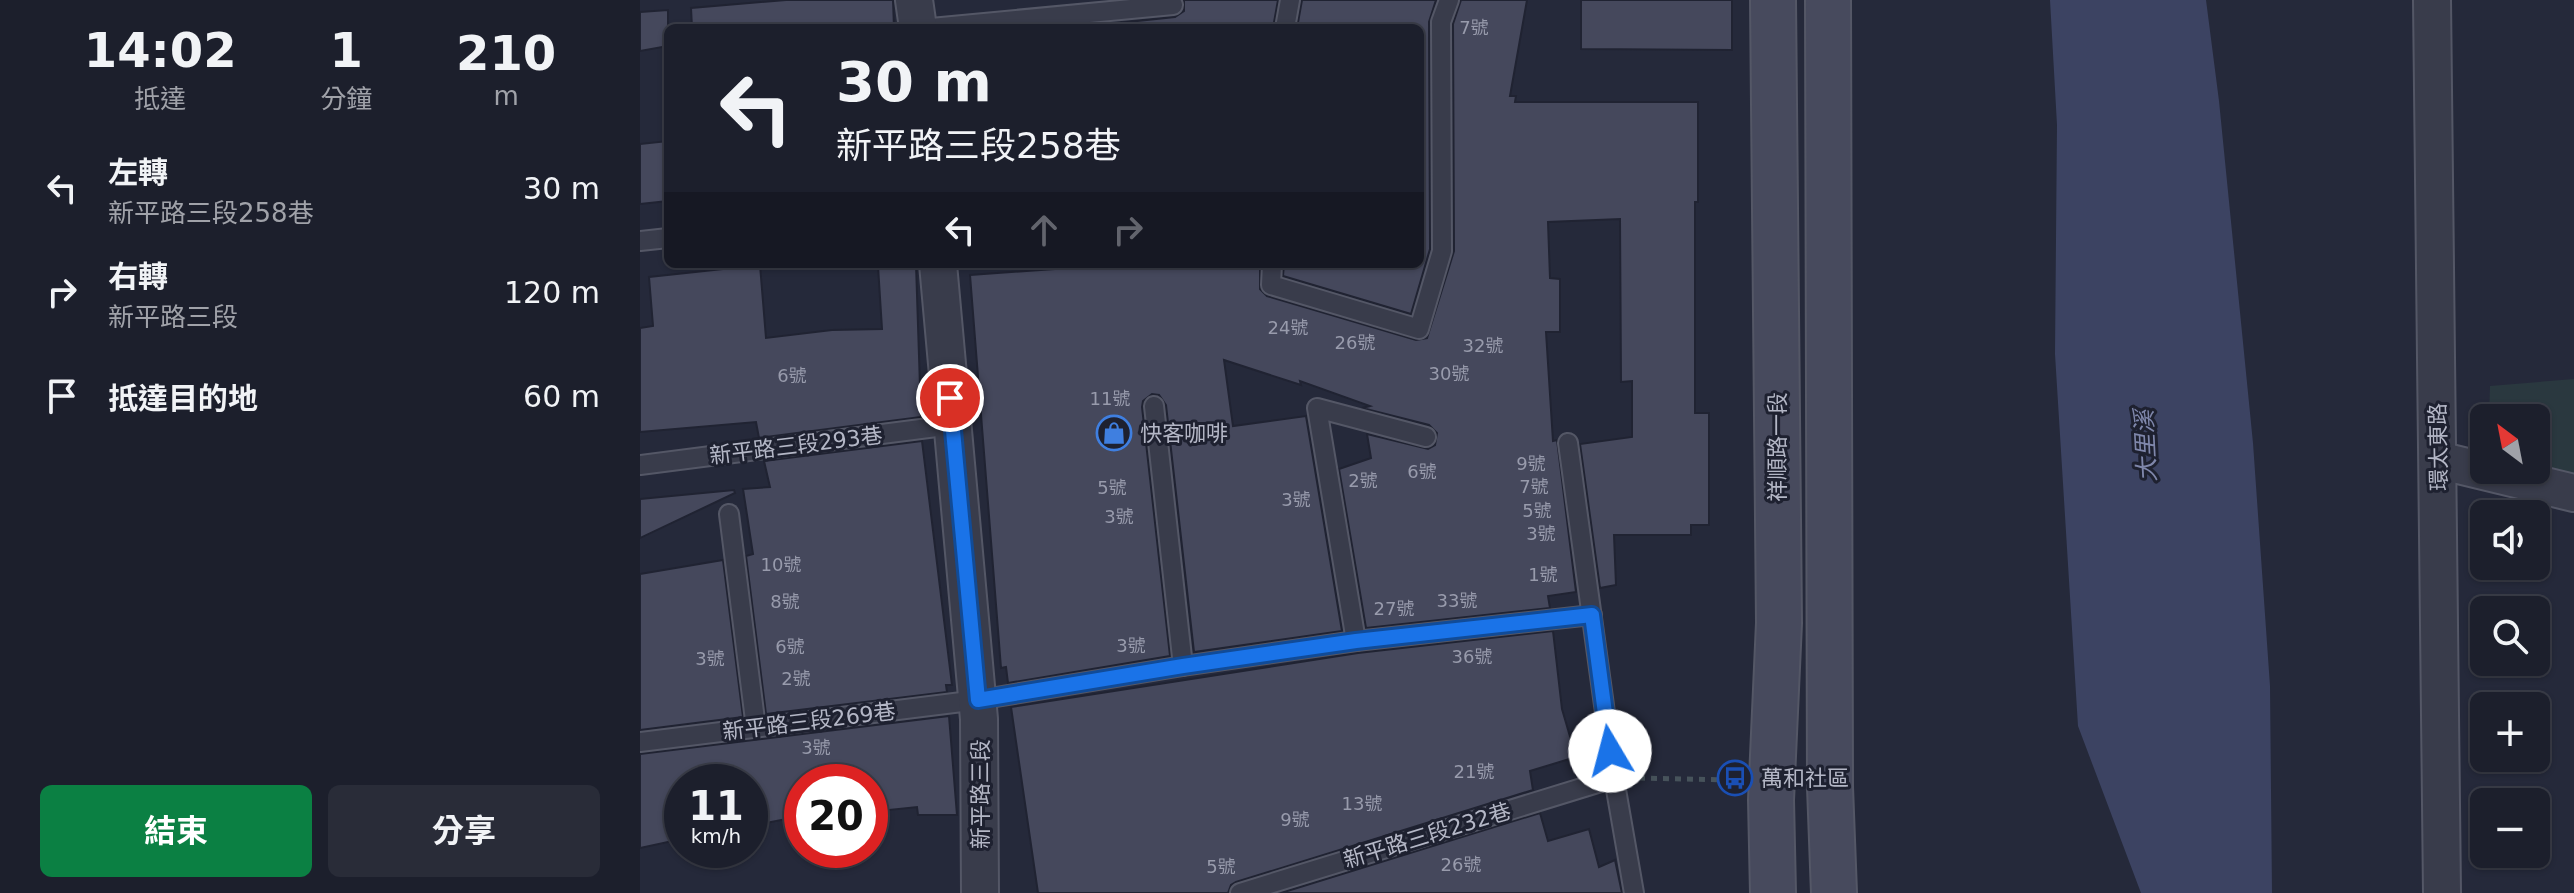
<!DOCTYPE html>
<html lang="zh-TW">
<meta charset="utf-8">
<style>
:root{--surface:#1c1f2c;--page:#292c38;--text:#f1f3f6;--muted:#a0a2a9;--line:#3a3d48;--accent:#0b8043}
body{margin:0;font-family:"DejaVu Sans","Noto Sans TC",sans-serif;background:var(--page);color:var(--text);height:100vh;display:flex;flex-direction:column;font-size:30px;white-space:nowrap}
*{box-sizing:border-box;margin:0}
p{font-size:26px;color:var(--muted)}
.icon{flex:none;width:44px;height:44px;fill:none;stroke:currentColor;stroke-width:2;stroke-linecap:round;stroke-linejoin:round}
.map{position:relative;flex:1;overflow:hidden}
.sheet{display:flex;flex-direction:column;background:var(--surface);width:640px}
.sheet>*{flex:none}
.top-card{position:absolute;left:24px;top:24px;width:760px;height:244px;border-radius:12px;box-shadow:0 2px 6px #0004,0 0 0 2px var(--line);background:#1c1f2c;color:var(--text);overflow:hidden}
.needle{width:52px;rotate:328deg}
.tools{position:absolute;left:1830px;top:404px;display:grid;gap:16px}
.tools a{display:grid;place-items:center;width:80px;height:80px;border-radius:12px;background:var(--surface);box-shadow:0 2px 6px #0004,0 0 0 2px var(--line);font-size:40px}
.speed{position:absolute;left:24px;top:764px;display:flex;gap:16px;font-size:40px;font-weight:700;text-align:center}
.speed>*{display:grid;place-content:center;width:104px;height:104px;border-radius:50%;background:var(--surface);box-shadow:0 2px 6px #0004,0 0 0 2px var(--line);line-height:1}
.speed small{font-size:20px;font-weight:400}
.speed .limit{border:12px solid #d22;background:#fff;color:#111}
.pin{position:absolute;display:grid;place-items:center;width:68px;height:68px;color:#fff;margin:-34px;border:4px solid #fff;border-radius:50%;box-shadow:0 2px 8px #0007}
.me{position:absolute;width:88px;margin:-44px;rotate:352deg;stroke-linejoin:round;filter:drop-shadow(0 0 6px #0008)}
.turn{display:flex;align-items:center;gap:28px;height:168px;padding:0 40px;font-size:36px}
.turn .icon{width:104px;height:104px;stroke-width:2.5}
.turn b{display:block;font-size:56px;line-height:68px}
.lanes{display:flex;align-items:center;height:76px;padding:0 40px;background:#0003;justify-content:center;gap:40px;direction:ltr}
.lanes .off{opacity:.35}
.eta{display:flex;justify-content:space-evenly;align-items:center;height:136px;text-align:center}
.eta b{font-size:48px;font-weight:700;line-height:56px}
.action{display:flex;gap:16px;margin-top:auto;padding:16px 40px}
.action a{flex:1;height:92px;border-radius:12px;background:var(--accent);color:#fff;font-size:32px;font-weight:700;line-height:92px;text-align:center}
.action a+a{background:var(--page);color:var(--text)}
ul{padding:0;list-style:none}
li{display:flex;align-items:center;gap:24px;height:104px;padding:0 40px}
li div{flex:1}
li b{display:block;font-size:30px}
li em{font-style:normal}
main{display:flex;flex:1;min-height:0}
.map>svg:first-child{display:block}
.green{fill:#2a383f}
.water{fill:#3c4362}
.building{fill:#45485c;stroke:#202332;stroke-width:2}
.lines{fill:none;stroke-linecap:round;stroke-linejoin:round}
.lane-casing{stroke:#545766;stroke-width:22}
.street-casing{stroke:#545766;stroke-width:40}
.secondary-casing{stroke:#545766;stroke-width:48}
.path{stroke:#47535b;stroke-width:5;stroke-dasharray:6 6;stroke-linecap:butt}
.lane{stroke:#393c4b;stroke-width:18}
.street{stroke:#393c4b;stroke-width:36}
.secondary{stroke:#474a5d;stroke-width:44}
.route-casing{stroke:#114b97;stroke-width:20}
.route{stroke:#1a73e8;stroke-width:14}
.labels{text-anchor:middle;stroke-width:6;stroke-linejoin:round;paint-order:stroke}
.number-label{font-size:18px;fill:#989bac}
.poi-label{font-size:22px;fill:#b4b7c6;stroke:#1e2130;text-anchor:start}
.street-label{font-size:22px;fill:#b4b7c6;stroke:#1e2130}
.water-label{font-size:24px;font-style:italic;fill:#7f87ab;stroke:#1e2130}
</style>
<main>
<section class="sheet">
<div class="eta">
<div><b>14:02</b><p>抵達</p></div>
<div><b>1</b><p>分鐘</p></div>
<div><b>210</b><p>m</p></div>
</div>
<ul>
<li><svg class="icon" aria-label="left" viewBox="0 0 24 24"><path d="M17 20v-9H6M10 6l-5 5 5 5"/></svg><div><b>左轉</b><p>新平路三段258巷</p></div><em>30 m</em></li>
<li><svg class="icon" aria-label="right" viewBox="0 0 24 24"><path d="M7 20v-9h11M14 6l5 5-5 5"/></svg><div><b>右轉</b><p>新平路三段</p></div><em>120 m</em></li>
<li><svg class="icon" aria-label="arrive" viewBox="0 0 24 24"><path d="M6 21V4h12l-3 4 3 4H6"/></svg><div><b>抵達目的地</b></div><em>60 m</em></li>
</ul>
<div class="action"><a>結束</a><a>分享</a></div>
</section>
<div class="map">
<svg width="1934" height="893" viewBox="0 0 1934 893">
<rect width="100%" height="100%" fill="#25293a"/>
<polygon class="green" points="1934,379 1934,494 1896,470 1896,418 1849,418 1850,386"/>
<polygon class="water" points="1410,0 1566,0 1579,101 1613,443 1630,686 1632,893 1501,893 1438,726 1415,354 1417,125"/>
<g class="building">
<polygon points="146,0 253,0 254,28 52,28 51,8"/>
<polygon points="544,0 638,0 633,28 431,28 535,17 544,11"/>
<polygon points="662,0 796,0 789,22 790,249 771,314 643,276 644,264 780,264 780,28 657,28"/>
<polygon points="821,0 887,0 870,96 876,96 875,102 1058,102 1058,202 1055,202 1055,413 1069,413 1069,525 1051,525 1051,535 974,535 976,585 960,588 940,444 992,437 992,381 981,382 980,219 908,222 910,278 920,279 920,332 906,332 913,441 917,440 936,592 908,596 910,608 726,628 699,469 731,458 727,434 788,449 795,445 797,433 789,425 722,408 730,406 660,381 661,385 584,360 593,426 666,416 702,631 554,652 526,405 519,395 512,394 503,401 502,407 530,656 368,683 366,667 361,668 330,275 486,264 620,264 620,289 627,296 776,340 787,338 814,251 813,24"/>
<polygon points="941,0 1092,0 1092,50 941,49"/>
<polygon points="28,10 28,46 0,51 0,12"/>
<polygon points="28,141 28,201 0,204 0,144"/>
<polygon points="250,264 276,264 281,417 119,438 116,422 0,432 0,328 13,326 9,277 120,265 126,338 192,330 242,329 238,266"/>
<polygon points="282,441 312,685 306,685 307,692 126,714 106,556 113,554 103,489 130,487 124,461"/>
<polygon points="94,490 95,493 0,538 0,499"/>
<polygon points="83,560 103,717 0,730 0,574"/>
<polygon points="913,631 922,709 936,757 890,771 893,790 596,882 591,885 588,893 398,893 371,707 718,653"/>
<polygon points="309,716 317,815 278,815 277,807 230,812 230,782 162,782 162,816 110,826 110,782 42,782 42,839 0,848 0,754"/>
<polygon points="900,813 908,841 949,829 959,867 975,860 982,893 641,893"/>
</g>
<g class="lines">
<g class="lane-casing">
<g id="lane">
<polyline points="291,28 533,5"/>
<polyline points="645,28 650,0"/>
<polyline points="0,241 28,238"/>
<polyline points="632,264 631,285 779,329 802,251 801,22 809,0"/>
<polyline points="514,406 543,666"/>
<polyline points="928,443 974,778 994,893"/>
<polyline points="0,465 312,425"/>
<polyline points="89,514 116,728"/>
<polyline points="716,641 677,408 786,437"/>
<polyline points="0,742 338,700 543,666 716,641 952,615"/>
<polyline points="600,893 974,778"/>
</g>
</g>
<g class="street-casing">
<g id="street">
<polyline points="274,0 278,28"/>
<polyline points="1792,0 1802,893"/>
<polyline points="298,264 339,719 340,893"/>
<polyline points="1798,460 1934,493"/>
</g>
</g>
<g class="secondary-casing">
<g id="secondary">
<polyline points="1188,0 1190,787 1194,893"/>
<polyline points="1133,893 1131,800 1139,623 1133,0"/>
</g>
</g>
<polyline class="path" points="999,778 1093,780"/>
<use href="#lane" class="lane"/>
<use href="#street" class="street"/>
<use href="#secondary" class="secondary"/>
</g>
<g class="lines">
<g class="route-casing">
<polyline id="route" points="310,398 338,700 543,666 716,641 952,615 970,751"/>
</g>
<use href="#route" class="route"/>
</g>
<defs>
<g id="shop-ring" transform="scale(1.8)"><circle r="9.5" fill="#1e2130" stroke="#3f7fe0" stroke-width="1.5"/><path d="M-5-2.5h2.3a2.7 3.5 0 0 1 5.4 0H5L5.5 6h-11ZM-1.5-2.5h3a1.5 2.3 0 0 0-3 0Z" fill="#3f7fe0"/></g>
<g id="bus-ring" transform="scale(1.8)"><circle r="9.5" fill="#1e2130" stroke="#1a4fb4" stroke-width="1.5"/><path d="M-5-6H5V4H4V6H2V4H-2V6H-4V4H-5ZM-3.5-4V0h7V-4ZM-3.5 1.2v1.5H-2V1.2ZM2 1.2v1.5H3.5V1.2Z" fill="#1a4fb4"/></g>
</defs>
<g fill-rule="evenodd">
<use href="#shop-ring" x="474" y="433"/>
<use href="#bus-ring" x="1095" y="778"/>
</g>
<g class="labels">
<g class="number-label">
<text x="834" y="34">7號</text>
<text x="648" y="334">24號</text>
<text x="715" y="349">26號</text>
<text x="843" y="352">32號</text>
<text x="809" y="380">30號</text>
<text x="152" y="382">6號</text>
<text x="470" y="405">11號</text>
<text x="891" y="470">9號</text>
<text x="782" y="478">6號</text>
<text x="723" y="487">2號</text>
<text x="894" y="493">7號</text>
<text x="472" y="494">5號</text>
<text x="656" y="506">3號</text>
<text x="897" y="517">5號</text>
<text x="479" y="523">3號</text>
<text x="901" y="540">3號</text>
<text x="141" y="571">10號</text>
<text x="903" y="581">1號</text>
<text x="817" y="607">33號</text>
<text x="145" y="608">8號</text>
<text x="754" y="615">27號</text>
<text x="491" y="652">3號</text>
<text x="150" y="653">6號</text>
<text x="832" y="663">36號</text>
<text x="70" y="665">3號</text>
<text x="156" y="685">2號</text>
<text x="176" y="754">3號</text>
<text x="834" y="778">21號</text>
<text x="722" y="810">13號</text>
<text x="655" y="826">9號</text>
<text x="821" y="871">26號</text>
<text x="581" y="873">5號</text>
</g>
<g class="poi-label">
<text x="500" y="441">快客咖啡</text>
<text x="1121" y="786">萬和社區</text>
</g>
<g class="street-label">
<text transform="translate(156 445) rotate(-7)" y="8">新平路三段293巷</text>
<text transform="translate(1137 447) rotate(-90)" y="8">祥順路一段</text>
<text transform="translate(1798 447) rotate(-91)" y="8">環太東路</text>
<text transform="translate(169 721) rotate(-7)" y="8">新平路三段269巷</text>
<text transform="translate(340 794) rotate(-90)" y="8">新平路三段</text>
<text transform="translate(787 835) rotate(-17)" y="8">新平路三段232巷</text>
</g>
<g class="water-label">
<text transform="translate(1506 446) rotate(-93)" y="8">大里溪</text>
</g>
</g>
</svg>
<div class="tools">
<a><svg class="needle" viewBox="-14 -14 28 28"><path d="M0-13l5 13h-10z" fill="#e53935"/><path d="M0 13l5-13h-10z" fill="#a0a2a9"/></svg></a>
<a><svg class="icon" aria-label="sound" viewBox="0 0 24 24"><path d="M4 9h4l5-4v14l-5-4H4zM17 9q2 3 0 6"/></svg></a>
<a><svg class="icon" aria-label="search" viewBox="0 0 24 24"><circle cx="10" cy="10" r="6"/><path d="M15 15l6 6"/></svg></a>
<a>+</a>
<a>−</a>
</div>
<div class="speed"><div>11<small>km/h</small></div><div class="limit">20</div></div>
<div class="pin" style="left:310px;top:398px;background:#d93025"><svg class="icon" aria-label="arrive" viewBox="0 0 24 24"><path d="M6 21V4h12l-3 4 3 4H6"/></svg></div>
<svg class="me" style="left:970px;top:751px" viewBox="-20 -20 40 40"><circle r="19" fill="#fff"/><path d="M0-13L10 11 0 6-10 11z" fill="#1a73e8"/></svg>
<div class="top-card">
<div class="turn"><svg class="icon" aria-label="left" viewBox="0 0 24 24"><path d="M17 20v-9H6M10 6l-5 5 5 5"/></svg><div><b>30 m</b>新平路三段258巷</div></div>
<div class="lanes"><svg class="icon" aria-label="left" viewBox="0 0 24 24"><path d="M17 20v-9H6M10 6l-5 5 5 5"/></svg><svg class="icon off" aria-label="ahead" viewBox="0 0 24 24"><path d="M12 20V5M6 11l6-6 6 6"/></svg><svg class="icon off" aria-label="right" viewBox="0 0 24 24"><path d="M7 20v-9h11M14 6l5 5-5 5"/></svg></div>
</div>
</div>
</main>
